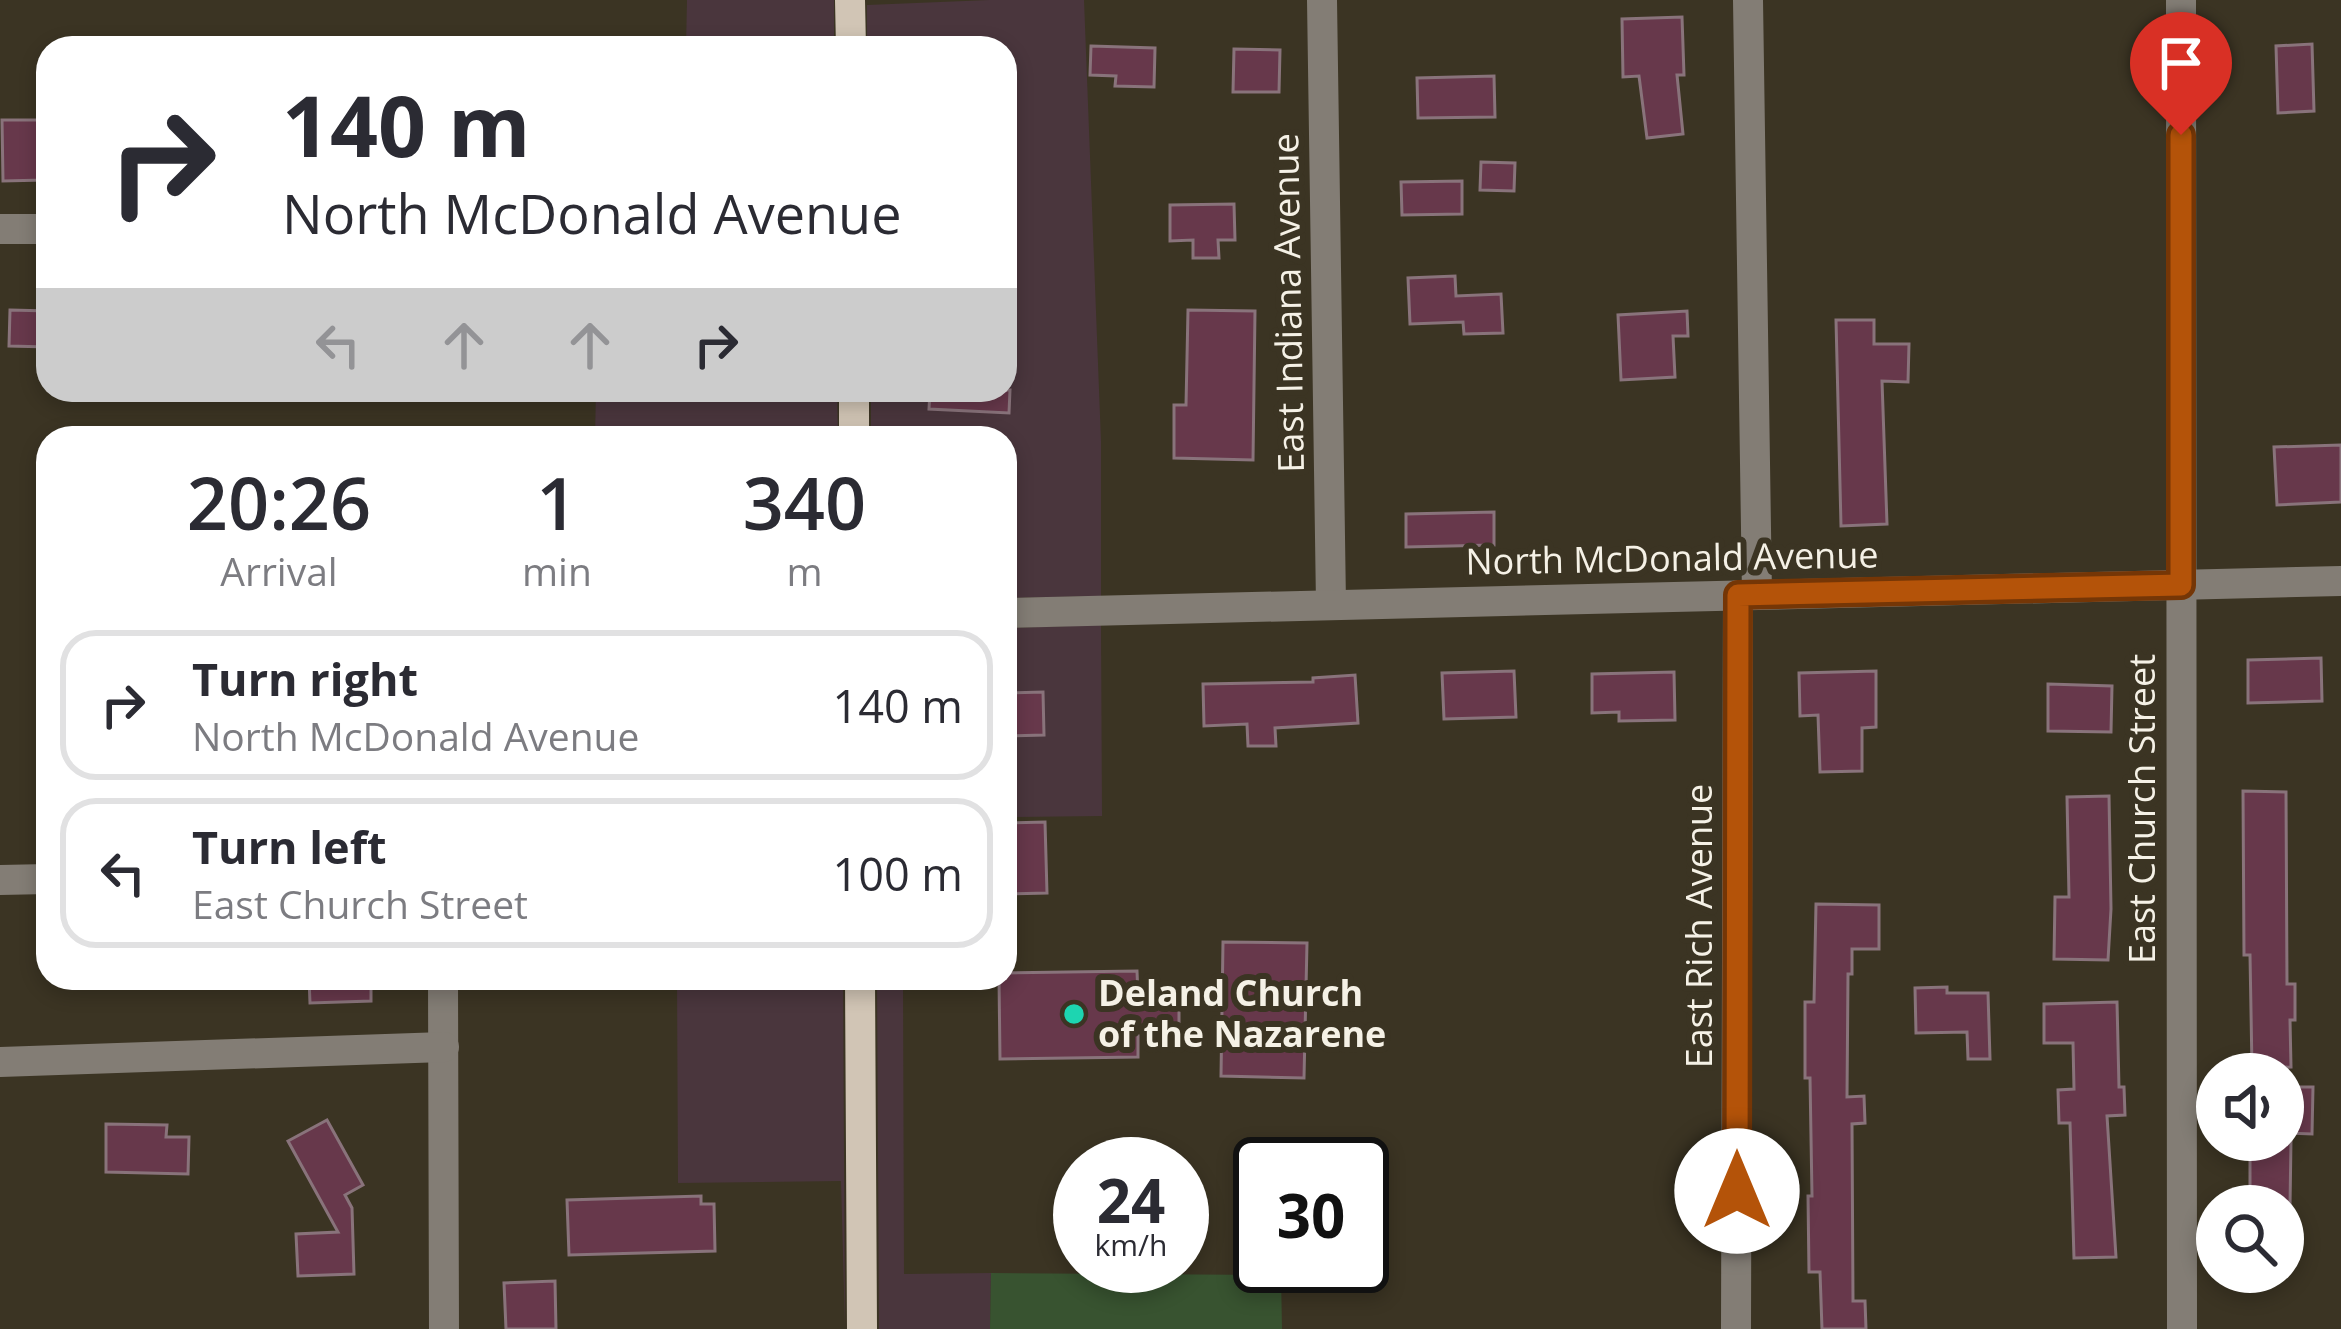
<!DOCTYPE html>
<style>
:root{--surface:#fff;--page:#f7f7f7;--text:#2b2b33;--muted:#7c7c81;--line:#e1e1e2}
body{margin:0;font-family:"Open Sans",sans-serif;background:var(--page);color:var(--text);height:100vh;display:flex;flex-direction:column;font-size:45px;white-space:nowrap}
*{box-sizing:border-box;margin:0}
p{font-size:39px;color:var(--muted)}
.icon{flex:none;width:66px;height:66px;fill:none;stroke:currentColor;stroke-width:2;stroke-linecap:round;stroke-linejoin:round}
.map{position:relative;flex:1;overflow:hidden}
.side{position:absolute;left:36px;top:426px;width:981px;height:564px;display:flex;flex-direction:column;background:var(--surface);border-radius:36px;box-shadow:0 6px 18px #0003}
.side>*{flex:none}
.top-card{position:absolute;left:36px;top:36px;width:981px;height:366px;border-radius:36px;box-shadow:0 6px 18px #0003;background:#fff;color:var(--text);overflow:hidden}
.controls{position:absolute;left:2196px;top:1053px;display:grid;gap:24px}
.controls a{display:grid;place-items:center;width:108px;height:108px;border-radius:50%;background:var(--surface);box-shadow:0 6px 18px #0003;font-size:60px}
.speed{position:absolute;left:1053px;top:1137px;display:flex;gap:24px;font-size:60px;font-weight:700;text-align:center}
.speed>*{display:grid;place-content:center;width:156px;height:156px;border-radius:50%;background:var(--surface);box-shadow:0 6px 18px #0003;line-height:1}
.speed small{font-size:30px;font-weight:400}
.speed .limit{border:6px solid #111;border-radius:18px;background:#fff;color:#111}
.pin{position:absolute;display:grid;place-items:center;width:102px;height:102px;color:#fff;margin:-123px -51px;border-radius:50% 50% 50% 0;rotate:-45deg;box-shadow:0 0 12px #0007}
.pin .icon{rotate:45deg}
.me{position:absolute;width:132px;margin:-66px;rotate:0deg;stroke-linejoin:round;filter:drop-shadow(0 0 9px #0008)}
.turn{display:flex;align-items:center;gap:42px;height:252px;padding:0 48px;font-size:54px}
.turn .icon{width:156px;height:156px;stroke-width:2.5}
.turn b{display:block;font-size:84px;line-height:102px}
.lanes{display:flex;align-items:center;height:114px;padding:0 48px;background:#0003;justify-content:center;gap:60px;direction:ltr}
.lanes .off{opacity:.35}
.eta{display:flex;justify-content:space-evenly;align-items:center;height:204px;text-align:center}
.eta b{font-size:72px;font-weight:600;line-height:84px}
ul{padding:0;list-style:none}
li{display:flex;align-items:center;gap:36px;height:150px;margin:0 24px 18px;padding:0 24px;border:6px solid var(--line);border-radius:36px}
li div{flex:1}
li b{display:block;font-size:45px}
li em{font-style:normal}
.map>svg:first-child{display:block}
.commercial{fill:#4a363d}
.green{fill:#385330}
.building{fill:#67384b;stroke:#89737b;stroke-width:3}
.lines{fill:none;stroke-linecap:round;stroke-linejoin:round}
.minor{stroke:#837d75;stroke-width:30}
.major{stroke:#d1c5b5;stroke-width:30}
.route-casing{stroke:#753606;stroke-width:30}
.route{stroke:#b45309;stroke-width:21}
.poi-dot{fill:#1dd5b1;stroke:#3b3423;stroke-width:4.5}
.labels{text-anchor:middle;stroke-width:12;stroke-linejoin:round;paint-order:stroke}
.street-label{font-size:36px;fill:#f5f1e6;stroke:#3b3423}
.poi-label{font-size:36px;font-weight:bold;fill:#f5f1e6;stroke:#3b3423;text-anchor:start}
</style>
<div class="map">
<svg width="2341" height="1329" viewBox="0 0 2341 1329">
<rect width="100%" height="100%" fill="#3b3423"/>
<g class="commercial">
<polygon points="687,0 834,0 834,48 686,48"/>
<polygon points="989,0 1084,0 1101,441 1101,596 1005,598 1005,438 871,438 871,390 1005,390 1005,48 867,48 867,5"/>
<polygon points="596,390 837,390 838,438 595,438"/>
<polygon points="1101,625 1102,816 1005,817 1005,628"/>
<polygon points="677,978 843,978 845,1329 841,1181 678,1183"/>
<polygon points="877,978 903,978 904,1274 991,1273 990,1329 879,1329"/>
</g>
<polygon class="green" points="991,1273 1281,1275 1282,1329 990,1329"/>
<g class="building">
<polygon points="1682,17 1684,75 1677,75 1683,134 1647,138 1639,76 1623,77 1622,19"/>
<polygon points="2312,44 2314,111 2278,113 2276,46"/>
<polygon points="1091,46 1155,48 1154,87 1115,86 1116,76 1090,75"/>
<polygon points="1234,49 1280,50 1279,92 1233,92"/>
<polygon points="1494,76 1495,117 1418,118 1417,78"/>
<polygon points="2,120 43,120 44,180 3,181"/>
<polygon points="1481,162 1515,163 1514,191 1480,190"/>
<polygon points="1462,181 1462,214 1402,215 1401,182"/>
<polygon points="1234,204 1235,240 1218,240 1219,258 1193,258 1193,240 1170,241 1170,205"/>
<polygon points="1455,276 1456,296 1501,294 1503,333 1464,334 1463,322 1410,324 1408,278"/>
<polygon points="10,310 48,311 48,347 9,346"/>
<polygon points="1188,310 1255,311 1253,460 1174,458 1174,405 1186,405"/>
<polygon points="1687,311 1688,336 1673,336 1675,377 1621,380 1618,315"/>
<polygon points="1836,320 1874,320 1874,344 1909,344 1908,382 1882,381 1887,524 1841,526"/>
<polygon points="930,390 1010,390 1009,413 929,409"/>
<polygon points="2341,445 2341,502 2277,505 2274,447"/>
<polygon points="1494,512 1494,545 1406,547 1406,514"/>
<polygon points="2321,658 2322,701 2248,703 2248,660"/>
<polygon points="1514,671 1516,717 1444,719 1442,673"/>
<polygon points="1876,671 1876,727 1862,728 1862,771 1820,772 1818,715 1800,716 1799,673"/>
<polygon points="1674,672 1675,720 1619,721 1619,712 1592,713 1592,674"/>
<polygon points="1355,675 1358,723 1275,728 1276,746 1248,746 1247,724 1204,726 1203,684 1313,682 1313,678"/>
<polygon points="2048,684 2112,686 2111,732 2048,731"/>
<polygon points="1043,692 1044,735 1005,736 1005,693"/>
<polygon points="2243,791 2286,792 2287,984 2295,984 2295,1020 2290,1020 2291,1067 2252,1068 2250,955 2244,955"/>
<polygon points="2109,796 2111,909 2108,960 2054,959 2055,897 2069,897 2067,797"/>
<polygon points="1045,822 1047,893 1005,894 1005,823"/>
<polygon points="1816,904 1879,905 1879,949 1852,949 1852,974 1848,974 1847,1097 1864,1096 1865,1123 1852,1124 1853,1301 1865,1301 1866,1329 1822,1329 1820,1272 1809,1272 1808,1196 1812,1196 1810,1078 1805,1078 1805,1002 1814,1002"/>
<polygon points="1223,942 1307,943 1304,1078 1221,1076"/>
<polygon points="1137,971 1138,996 1179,996 1179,1028 1138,1029 1138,1057 1000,1059 999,978 1005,978 1005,973"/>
<polygon points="309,978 371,978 371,1001 310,1003"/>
<polygon points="1947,987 1947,993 1988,993 1990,1059 1968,1059 1967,1032 1916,1033 1915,988"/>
<polygon points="2117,1002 2119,1087 2124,1087 2125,1115 2107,1116 2116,1257 2074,1258 2070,1123 2059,1123 2058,1090 2074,1089 2073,1043 2044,1043 2044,1004"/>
<polygon points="2283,1087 2313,1087 2312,1134 2283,1133"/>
<polygon points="327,1120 363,1185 345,1195 352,1208 354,1274 298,1276 296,1234 338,1232 288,1141"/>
<polygon points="106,1124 167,1125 166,1137 189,1137 188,1174 106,1172"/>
<polygon points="2250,1140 2291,1140 2290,1206 2250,1206"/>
<polygon points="701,1196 701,1204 714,1204 715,1251 569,1255 567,1200"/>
<polygon points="555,1281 556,1329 506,1329 504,1283"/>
</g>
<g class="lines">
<g class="minor">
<polyline points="1322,0 1331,604"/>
<polyline points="1748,0 1757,595"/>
<polyline points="2181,0 2182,1329"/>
<polyline points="0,229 48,229"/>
<polyline points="1005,613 2341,581"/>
<polyline points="0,880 48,879"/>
<polyline points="443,978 444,1329"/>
<polyline points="0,1062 444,1047"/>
<polyline points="1736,1329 1738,595"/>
</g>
<g class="major">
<polyline points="850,0 851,48"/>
<polyline points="854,390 854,438"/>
<polyline points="860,978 862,1329"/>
</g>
</g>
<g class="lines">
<g class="route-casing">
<polyline id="route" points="1737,1191 1738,595 2181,585 2181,135"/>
</g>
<use href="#route" class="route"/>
</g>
<circle class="poi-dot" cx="1074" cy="1014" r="12"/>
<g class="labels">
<g class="street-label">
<text transform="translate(1288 303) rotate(-91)" y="13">East Indiana Avenue</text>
<text transform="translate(1672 558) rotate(-1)" y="13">North McDonald Avenue</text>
<text transform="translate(2142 809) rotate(-90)" y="13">East Church Street</text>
<text transform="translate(1699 926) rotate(-90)" y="13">East Rich Avenue</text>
</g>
<g class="poi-label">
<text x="1098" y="1006">Deland Church<tspan x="1098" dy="41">of the Nazarene</tspan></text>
</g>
</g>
</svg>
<div class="controls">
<a><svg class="icon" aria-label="sound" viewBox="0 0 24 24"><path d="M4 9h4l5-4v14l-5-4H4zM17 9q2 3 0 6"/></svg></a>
<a><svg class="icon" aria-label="search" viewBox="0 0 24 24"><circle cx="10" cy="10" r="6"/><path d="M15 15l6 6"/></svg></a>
</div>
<div class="speed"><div>24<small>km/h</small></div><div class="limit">30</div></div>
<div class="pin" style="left:2181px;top:135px;background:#d93025"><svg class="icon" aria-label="arrive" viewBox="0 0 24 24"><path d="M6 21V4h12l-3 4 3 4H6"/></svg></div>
<svg class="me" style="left:1737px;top:1191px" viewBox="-20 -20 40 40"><circle r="19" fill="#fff"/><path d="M0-13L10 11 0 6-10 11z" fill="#b45309"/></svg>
<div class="top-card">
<div class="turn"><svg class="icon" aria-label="right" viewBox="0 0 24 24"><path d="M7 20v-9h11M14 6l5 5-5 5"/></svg><div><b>140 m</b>North McDonald Avenue</div></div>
<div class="lanes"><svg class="icon off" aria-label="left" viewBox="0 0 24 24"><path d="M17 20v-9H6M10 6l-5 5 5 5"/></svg><svg class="icon off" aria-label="ahead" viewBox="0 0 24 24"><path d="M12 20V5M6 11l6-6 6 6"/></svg><svg class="icon off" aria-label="ahead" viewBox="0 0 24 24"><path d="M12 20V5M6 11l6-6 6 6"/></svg><svg class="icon" aria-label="right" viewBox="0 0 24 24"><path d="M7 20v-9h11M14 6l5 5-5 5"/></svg></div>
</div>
<section class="side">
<div class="eta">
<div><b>20:26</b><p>Arrival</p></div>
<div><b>1</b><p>min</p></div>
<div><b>340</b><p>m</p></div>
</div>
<ul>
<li><svg class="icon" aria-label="right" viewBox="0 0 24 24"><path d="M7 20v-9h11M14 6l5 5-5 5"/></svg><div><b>Turn right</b><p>North McDonald Avenue</p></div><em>140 m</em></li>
<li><svg class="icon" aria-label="left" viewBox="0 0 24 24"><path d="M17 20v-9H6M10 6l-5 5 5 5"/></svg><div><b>Turn left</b><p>East Church Street</p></div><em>100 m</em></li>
</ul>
</section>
</div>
